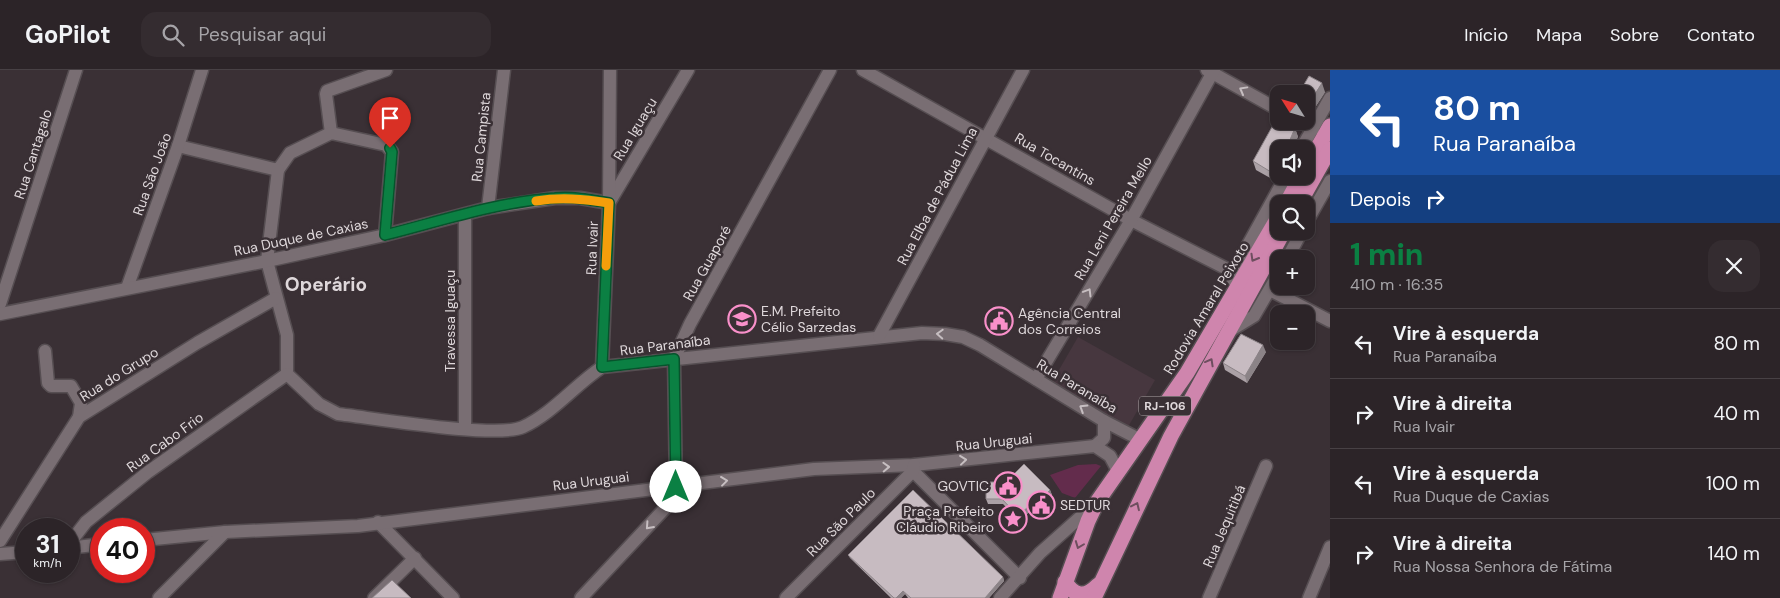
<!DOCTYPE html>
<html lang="pt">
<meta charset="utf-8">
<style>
:root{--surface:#2c2428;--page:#342c30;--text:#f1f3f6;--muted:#a6a4a8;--line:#484145;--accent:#0b8043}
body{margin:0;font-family:"DM Sans",sans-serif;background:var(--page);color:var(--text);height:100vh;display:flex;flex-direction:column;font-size:19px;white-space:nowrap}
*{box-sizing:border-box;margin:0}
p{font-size:16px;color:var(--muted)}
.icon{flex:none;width:28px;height:28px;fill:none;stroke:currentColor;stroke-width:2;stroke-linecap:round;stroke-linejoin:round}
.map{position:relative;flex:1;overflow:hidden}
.sheet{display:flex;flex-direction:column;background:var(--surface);width:450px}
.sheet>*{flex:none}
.guide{background:#1a4fa0;color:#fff;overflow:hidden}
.needle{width:32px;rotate:307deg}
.fabs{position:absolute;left:1270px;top:15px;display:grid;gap:10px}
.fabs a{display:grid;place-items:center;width:45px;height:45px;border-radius:10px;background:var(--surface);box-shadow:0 1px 4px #0004,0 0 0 1px var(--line);font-size:25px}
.speed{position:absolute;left:15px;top:448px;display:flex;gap:10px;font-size:25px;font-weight:700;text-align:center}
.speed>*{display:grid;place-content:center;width:65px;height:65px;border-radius:50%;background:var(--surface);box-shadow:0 1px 4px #0004,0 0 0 1px var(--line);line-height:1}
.speed small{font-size:12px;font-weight:400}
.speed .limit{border:8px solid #d22;background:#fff;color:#111}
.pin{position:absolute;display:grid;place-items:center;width:42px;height:42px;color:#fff;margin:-51px -21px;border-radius:50% 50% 50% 0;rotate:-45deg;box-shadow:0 0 5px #0007}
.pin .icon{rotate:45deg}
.me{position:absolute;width:55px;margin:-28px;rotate:0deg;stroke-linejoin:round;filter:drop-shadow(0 0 4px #0008)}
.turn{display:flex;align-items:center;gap:18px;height:105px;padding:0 20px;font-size:22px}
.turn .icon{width:65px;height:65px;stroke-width:2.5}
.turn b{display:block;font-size:35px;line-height:42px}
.then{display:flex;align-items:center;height:48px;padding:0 20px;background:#0003;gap:10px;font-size:19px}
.round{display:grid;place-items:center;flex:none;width:52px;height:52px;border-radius:15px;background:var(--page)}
.overview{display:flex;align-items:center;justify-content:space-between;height:85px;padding:0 20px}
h1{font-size:30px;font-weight:800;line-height:38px;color:var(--accent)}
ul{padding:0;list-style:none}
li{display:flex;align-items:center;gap:15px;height:70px;padding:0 20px;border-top:1px solid var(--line)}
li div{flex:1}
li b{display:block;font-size:19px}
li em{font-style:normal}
header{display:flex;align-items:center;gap:30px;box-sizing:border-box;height:70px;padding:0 25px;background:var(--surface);border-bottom:1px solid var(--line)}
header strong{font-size:24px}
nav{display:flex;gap:28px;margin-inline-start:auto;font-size:18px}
.search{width:350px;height:45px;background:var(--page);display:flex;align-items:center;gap:12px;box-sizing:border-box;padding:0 18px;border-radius:15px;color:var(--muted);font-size:19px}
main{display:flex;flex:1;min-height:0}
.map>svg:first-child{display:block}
.built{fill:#47373f}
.green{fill:#632c4c}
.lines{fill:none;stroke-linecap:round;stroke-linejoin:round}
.minor-casing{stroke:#564e52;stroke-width:15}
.highway-casing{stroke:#564e52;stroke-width:18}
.minor{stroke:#796e73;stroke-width:12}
.highway{stroke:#cf85ad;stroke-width:15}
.wall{fill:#aba1a6}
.shaded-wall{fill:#8b8387}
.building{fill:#c7bbc1;stroke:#8b8387}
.oneway{stroke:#c6bec1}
.oneway2{stroke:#6e4e5f}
.route-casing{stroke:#07532c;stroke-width:12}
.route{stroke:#0b8043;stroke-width:9}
.slow{stroke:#f59e0b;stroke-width:9}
.labels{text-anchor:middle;stroke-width:5;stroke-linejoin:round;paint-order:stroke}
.shield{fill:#3a3035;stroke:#aea6a9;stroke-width:1}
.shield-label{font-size:12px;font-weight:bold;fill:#dfd8db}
.street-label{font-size:14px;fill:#dfd8db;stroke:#3a3035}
.poi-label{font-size:14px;fill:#dfd8db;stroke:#3a3035;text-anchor:start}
.district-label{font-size:19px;font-weight:bold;fill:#dfd8db;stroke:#3a3035}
</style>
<header>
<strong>GoPilot</strong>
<div class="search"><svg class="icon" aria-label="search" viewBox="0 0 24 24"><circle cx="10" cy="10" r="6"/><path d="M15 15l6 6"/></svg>Pesquisar aqui</div>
<nav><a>Início</a><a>Mapa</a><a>Sobre</a><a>Contato</a></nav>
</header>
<main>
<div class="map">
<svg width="1330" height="528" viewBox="0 0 1330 528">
<rect width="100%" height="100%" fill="#3a3035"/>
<polygon class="built" points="1078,267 1155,310 1128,357 1052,312"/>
<polygon class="green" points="1096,394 1101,396 1075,428 1062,423 1050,405 1078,395"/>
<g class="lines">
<g class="minor-casing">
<g id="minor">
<polyline points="863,0 1131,150 1233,202"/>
<polyline points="1207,0 1279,40"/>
<polyline points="1299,51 1313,59"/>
<polyline points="331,63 326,24 327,21 386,0"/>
<polyline points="178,76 278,100 290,83 331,63 386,75 392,82 385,165"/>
<polyline points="1301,79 1330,28"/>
<path d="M278,100L267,191L287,265V304L319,334L338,344C373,348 497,369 523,357C553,343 575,315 602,297L922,263L945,264L963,267L980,275L1104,351L1141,370"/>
<polyline points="488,138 504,0"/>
<polyline points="1306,153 1330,111"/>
<polyline points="1287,189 1302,161"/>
<polyline points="1233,210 1233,202 1286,106"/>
<polyline points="127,218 178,76 202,0"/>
<polyline points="1270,220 1330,251"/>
<polyline points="0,234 76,0"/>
<polyline points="0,244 267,191 385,165 488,138 555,128 580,128 609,133 688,0"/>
<polyline points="1228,262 1254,246 1279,203"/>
<polyline points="879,266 1023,0"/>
<polyline points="45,281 48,313 51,316 71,316 81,333 79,347"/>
<polyline points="602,297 609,133 610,0"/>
<polyline points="1036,309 1131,150 1214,0"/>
<polyline points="465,358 465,145"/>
<polyline points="1095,376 1104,368 1104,351"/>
<polyline points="913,401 1020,508"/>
<polyline points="378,452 453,528"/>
<polyline points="144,470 225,462 358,456 814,399 914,395 1095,376 1110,386 1118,401"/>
<polyline points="0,471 79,347 197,273 276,228"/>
<polyline points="69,474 86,452 148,402 287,304"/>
<polyline points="69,478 101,474"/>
<polyline points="0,484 26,482"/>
<polyline points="159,528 225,462"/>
<polyline points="374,528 415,488"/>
<polyline points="581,528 669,434 676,417 674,289 690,254 830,0"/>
<polyline points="786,528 913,401 914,395"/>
<polyline points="1000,528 1040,483 1096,433"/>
<polyline points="1209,528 1266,396"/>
<polyline points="1309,528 1330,477"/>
</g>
</g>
<g class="highway-casing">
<g id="highway">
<polyline points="1306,98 1330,56"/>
<polyline points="1286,134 1301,106"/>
<polyline points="1299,134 1330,79"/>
<path d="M1065,512C1075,527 1085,528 1098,515"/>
<polyline points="1060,528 1088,451 1097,432 1187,303 1279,146"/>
<polyline points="1094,528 1171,366 1284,161"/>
</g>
</g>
<use href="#minor" class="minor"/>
<use href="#highway" class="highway"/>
</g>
<g class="wall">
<polygon points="1325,22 1311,44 1306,41 1306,24"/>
<polygon points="1295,58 1298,67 1279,79 1279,102 1274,110 1256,100 1253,91"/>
<polygon points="1266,282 1247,313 1225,300 1223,293"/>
<polygon points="1050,420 1052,425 1043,434 1047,441 1039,449 1031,440 1020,451 1003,434 988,434 986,429"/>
<polygon points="848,485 1003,507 1004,511 989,528 908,528 905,524 901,528 891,528 850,488"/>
</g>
<g class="shaded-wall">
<polygon points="1322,13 1325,22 1311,44 1308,35"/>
<polygon points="1295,58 1298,67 1293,79 1286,79"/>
<polygon points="1279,91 1279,102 1274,110 1271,102 1276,93"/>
<polygon points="1263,275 1266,282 1247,313 1245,306"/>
<polygon points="1050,420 1052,425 1041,435 1040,431"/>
<polygon points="1029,436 1031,440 1020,451 1018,446"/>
<polygon points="1045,436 1047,441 1039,449 1037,444"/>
<polygon points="1003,507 1004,511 989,528 985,528"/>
<polygon points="903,521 905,524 901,528 896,528"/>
</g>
<g class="building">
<polygon points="1309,6 1322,13 1308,35 1306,34 1306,24 1299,23"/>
<polygon points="1277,48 1279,49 1279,51 1283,51 1295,58 1286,79 1279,79 1279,91 1276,93 1271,102 1253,91"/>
<polygon points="1241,264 1263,275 1245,306 1223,293"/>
<polygon points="1024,394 1050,420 1040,431 1045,436 1037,444 1029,436 1018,446 1002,429 986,429 986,412 1006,412"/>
<polygon points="913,420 1003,507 985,528 911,528 903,521 896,528 894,528 848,485"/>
<polygon points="392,510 411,528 372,528"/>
</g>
<defs><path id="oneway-chevron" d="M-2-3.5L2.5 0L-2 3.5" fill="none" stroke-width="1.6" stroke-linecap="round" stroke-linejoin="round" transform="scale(1.25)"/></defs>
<g class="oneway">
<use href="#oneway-chevron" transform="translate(1243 20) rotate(-151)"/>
<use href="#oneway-chevron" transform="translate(1088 222) rotate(-59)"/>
<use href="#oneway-chevron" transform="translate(940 264) rotate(-177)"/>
<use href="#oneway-chevron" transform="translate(1083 338) rotate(-148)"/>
<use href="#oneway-chevron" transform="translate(963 390) rotate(-6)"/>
<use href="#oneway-chevron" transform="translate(886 397) rotate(-2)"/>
<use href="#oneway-chevron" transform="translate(724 411) rotate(-7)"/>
<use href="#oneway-chevron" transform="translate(649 456) rotate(132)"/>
</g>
<g class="oneway2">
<use href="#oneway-chevron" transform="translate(1254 188) rotate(120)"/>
<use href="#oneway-chevron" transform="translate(1210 292) rotate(-61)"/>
<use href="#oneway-chevron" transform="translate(1136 436) rotate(-65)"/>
<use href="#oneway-chevron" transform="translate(1079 475) rotate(111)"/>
</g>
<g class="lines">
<g class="route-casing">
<path id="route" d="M390,78L392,82L385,165C441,151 497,132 555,128C573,126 591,130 609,133L602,297L674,289L676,417"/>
</g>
<use href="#route" class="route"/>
<path class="slow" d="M536,131C561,127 583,129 609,133L606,196"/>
</g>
<defs>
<g id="school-ring" transform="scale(1.4375)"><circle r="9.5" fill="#3a3035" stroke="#f990ca" stroke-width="1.5"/><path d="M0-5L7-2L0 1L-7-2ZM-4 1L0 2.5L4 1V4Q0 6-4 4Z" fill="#f990ca"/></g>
<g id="civic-ring" transform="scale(1.4375)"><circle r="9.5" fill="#3a3035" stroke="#f990ca" stroke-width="1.5"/><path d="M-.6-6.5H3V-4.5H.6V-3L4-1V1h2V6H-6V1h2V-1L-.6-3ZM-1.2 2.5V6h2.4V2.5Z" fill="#f990ca"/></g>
<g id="sight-ring" transform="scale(1.4375)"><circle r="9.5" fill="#3a3035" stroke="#f990ca" stroke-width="1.5"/><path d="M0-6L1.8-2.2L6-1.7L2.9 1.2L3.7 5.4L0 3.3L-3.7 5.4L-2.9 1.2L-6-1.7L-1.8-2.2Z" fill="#f990ca"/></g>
</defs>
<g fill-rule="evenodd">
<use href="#school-ring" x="742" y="249"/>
<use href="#civic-ring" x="999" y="251"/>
<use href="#civic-ring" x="1008" y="416"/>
<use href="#civic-ring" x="1041" y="435"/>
<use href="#sight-ring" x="1013" y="449"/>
</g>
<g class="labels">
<rect class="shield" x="1139" y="326.5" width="52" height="19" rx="4"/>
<g class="shield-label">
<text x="1165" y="340">RJ-106</text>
</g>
<g class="street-label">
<text transform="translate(635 59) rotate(-59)" y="5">Rua Iguaçu</text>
<text transform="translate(481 67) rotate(-84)" y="5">Rua Campista</text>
<text transform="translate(33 84) rotate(-72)" y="5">Rua Cantagalo</text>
<text transform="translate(1055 89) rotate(30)" y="5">Rua Tocantins</text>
<text transform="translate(152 104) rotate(-70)" y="5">Rua São João</text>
<text transform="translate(937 126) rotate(-62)" y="5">Rua Elba de Pádua Lima</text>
<text transform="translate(1113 148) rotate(-60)" y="5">Rua Leni Pereira Mello</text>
<text transform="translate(301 167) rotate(-12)" y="5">Rua Duque de Caxias</text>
<text transform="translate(592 178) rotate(-88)" y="5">Rua Ivair</text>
<text transform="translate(707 193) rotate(-61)" y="5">Rua Guaporé</text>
<text transform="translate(1206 238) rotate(-59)" y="5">Rodovia Amaral Peixoto</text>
<text transform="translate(450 251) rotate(-90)" y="5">Travessa Iguaçu</text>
<text transform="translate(665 275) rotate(-7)" y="5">Rua Paranaíba</text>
<text transform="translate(119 304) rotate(-32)" y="5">Rua do Grupo</text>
<text transform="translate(1077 316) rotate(31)" y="5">Rua Paranaíba</text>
<text transform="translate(165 372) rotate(-36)" y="5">Rua Cabo Frio</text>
<text transform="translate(994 372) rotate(-6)" y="5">Rua Uruguai</text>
<text transform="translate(591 411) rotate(-7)" y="5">Rua Uruguai</text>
<text transform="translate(841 452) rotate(-45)" y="5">Rua São Paulo</text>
<text transform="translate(1224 456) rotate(-67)" y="5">Rua Jequitibá</text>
</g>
<g class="poi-label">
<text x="761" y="246">E.M. Prefeito<tspan x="761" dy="16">Célio Sarzedas</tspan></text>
<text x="1018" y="248">Agência Central<tspan x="1018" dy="16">dos Correios</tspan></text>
<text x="989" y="421" text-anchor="end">GOVTIC</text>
<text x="1060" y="440">SEDTUR</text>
<text x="994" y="446" text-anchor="end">Praça Prefeito<tspan x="994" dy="16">Cláudio Ribeiro</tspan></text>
</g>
<g class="district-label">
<text x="326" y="221">Operário</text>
</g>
</g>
</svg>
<div class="fabs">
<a><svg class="needle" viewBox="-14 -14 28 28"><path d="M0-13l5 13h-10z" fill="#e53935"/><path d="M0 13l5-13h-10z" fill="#a6a4a8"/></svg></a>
<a><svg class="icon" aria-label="sound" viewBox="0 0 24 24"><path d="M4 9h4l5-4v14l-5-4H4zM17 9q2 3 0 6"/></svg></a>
<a><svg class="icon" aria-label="search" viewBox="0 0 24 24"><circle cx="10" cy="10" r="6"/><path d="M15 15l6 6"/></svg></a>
<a>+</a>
<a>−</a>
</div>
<div class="speed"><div>31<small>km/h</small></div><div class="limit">40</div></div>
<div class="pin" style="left:390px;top:78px;background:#d93025"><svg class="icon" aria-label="arrive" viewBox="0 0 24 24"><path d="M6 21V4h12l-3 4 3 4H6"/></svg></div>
<svg class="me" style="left:676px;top:417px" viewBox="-20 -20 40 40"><circle r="19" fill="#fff"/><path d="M0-13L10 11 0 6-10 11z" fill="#0b8043"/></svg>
</div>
<section class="sheet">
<div class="guide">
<div class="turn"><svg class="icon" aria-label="left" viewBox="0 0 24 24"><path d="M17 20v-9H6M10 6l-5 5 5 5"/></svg><div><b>80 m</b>Rua Paranaíba</div></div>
<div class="then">Depois<svg class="icon" aria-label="right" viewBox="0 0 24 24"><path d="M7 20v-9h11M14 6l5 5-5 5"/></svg></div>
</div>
<div class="overview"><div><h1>1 min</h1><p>410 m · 16:35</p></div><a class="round"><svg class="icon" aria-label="close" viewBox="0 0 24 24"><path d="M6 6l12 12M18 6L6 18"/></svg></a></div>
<ul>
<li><svg class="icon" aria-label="left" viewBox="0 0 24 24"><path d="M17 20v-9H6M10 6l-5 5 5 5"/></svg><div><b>Vire à esquerda</b><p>Rua Paranaíba</p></div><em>80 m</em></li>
<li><svg class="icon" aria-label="right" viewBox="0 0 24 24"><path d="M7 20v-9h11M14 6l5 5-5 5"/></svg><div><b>Vire à direita</b><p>Rua Ivair</p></div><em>40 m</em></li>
<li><svg class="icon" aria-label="left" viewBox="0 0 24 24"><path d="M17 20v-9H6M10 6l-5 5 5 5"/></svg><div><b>Vire à esquerda</b><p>Rua Duque de Caxias</p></div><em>100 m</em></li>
<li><svg class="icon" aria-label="right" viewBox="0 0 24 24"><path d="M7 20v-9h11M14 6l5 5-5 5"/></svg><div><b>Vire à direita</b><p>Rua Nossa Senhora de Fátima</p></div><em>140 m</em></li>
</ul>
</section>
</main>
